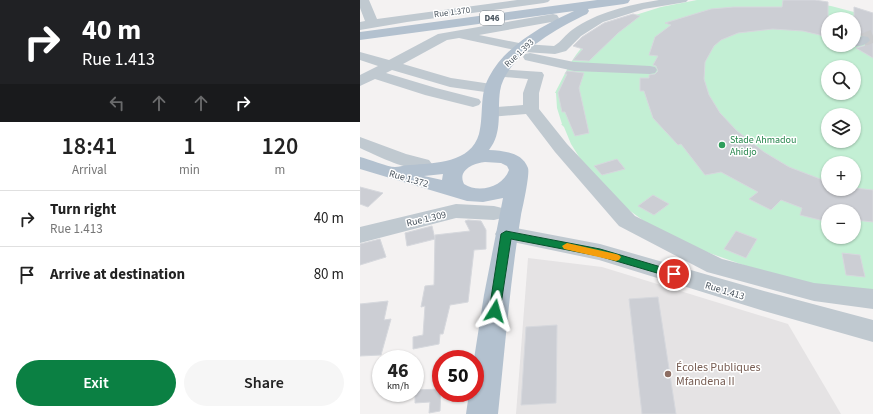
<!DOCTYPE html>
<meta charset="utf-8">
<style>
:root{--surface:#fff;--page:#f6f6f6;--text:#222;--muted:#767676;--line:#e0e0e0;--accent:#0b8043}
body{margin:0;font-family:"Source Sans 3",sans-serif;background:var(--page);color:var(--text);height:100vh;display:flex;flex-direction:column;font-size:15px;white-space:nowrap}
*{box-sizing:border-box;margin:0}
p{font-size:13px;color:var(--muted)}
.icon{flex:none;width:22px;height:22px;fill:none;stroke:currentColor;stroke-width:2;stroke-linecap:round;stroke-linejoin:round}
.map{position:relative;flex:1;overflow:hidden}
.side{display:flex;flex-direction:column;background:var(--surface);width:360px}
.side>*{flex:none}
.hud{background:#202124;color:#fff;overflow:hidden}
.tools{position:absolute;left:461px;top:12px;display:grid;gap:8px}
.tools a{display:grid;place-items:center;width:40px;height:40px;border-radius:50%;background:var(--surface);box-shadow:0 1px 3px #0004;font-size:20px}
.speed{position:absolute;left:12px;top:350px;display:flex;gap:8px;font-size:20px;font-weight:700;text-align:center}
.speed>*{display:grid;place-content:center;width:52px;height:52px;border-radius:50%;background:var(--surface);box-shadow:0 1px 3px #0004;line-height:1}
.speed small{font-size:10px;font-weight:400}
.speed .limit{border:6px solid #d22;background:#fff;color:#111}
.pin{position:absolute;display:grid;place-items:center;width:34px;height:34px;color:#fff;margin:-17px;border:2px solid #fff;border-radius:50%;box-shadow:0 1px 4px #0007}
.me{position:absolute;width:44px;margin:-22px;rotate:8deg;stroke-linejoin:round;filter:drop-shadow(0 0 3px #0008)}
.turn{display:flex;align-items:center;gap:14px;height:84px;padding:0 16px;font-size:18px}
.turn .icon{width:52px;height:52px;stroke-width:2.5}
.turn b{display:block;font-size:28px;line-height:34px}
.lanes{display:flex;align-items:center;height:38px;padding:0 16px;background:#0003;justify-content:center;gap:20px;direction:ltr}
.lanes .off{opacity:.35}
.eta{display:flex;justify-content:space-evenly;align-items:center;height:68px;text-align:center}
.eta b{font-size:24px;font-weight:600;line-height:28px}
.action{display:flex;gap:8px;margin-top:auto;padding:8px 16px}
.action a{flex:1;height:46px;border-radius:24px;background:var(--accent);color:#fff;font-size:16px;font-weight:600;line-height:46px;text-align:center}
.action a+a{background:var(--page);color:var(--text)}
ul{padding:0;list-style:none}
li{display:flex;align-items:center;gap:12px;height:56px;padding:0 16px;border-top:1px solid var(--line)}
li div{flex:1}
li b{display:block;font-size:15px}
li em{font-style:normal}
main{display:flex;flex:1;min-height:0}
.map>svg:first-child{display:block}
.education{fill:#e5e3e4}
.green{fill:#c3efd4;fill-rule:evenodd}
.building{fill:#ccced4;stroke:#d6d8dd}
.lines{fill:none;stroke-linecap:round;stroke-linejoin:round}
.minor-tunnel{stroke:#cacbcd;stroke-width:13;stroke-dasharray:13 6;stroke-linecap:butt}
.minor{fill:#c0c9d0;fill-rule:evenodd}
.major{fill:#b3c1cf;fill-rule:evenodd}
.route{fill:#0b8043;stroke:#07532c}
.slow{fill:#f59e0b}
.leisure-dot{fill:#2e9e5b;stroke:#fff;stroke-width:1.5}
.education-dot{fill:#8d6e63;stroke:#fff;stroke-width:1.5}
.labels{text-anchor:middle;stroke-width:3;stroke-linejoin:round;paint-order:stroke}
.far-street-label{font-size:9px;fill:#4a555f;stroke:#fff}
.shield{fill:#fff;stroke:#80888f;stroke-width:1}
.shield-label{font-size:9px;font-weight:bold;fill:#4a555f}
.leisure-label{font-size:10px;fill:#27864d;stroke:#fff;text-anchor:start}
.street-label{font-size:10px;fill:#4a555f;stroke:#fff}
.near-education-label{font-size:12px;fill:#785e54;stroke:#fff;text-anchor:start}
</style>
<main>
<section class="side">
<div class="hud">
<div class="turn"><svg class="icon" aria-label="right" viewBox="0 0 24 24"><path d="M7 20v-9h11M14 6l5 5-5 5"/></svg><div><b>40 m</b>Rue 1.413</div></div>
<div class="lanes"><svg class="icon off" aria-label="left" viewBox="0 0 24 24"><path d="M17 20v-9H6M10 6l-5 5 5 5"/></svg><svg class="icon off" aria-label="ahead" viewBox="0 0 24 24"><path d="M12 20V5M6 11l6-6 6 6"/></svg><svg class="icon off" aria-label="ahead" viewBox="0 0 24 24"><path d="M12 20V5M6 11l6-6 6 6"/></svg><svg class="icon" aria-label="right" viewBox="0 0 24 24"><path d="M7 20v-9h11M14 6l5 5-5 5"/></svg></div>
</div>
<div class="eta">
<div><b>18:41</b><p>Arrival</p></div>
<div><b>1</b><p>min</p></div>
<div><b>120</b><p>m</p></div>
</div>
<ul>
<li><svg class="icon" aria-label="right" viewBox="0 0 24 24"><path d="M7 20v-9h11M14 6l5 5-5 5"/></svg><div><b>Turn right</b><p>Rue 1.413</p></div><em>40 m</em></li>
<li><svg class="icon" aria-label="arrive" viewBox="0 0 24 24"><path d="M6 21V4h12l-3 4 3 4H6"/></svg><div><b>Arrive at destination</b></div><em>80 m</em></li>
</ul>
<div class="action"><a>Exit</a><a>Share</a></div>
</section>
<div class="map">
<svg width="513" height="414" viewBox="0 0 513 414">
<rect width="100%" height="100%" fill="#f4f2f2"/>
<polygon class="education" points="168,258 242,267 428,324 481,414 156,414"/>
<path class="green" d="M337,0H431L471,6L513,17V291L472,288L412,275L335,248L288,224L262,205L221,160L211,144L204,127L201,124H202L197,108L196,93H195C204,76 211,58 226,43L269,17L301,7ZM468,19H494V45H468ZM468,67H494V93H468ZM468,115H494V141H468ZM468,163H494V189H468ZM468,211H494V237H468Z"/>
<g class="building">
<polygon points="423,0 455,0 468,2 468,37 443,31 413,29 378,33 361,40 354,46 345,62 344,79 349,95 360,113 377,131 404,152 429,167 468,182 468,189 494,189 494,188 513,190 513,222 494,220 494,211 468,211 468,222 440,215 442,208 421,200 411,210 389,199 398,192 361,172 345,175 321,144 318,145 293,118 284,91 280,91 280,78 289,78 289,75 295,74 298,71 296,66 293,65 298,56 289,55 295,37 311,25 305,23 351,9 374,7 422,7"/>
<polygon points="494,7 513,13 513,58 496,48 507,45 512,40 509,36 503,35 494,37"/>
<polygon points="273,14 280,16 258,33 229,61 213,60 223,49 213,46 222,37 244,23"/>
<polygon points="207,71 224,73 219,88 229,133 215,136 205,112 202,112 198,93 207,74 205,74"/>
<polygon points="257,159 265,169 242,175 234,166"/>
<polygon points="0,187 23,193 8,207 0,204"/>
<polygon points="293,195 309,204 294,215 278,206"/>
<polygon points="108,220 121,221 126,230 126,249 114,250 108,302 90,305 83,334 80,334 79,344 53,349 53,337 63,335 65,306 61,307 65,286 74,285 75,235 110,231 105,221"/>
<polygon points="72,226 75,239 47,246 45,233"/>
<polygon points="376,231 397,239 386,258 364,249"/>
<polygon points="20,239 26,257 0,265 0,244"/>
<polygon points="482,253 500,255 505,277 486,275"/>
<polygon points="298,297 316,414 282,414 269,299"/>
<polygon points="28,301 24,320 31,319 21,355 0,356 0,304"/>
<polygon points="197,325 196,403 161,405 166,327"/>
<polygon points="81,389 80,411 69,413 70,402 55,403 55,390"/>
</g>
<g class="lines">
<polyline class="minor-tunnel" points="503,40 513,36"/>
<g class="minor">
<polygon points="0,0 9,0 17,19 157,0 190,0 188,2 184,3 47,22 0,30 0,22 5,21 0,8"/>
<path d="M299,0H328L326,2L284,9L243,22L221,36L206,51L195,54L164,52L99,38L87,40L43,64L91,78L138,85L140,88L138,91L132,93L90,87L32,70L26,73L76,88L119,99L121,102L119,105L113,107L65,95L15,79L0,86V75L18,66L0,60V52L29,60L78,34L193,14L197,15L199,18L197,21L119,35L164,44L194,46C201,42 206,34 212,30C237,12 269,5 299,0Z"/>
<path d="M503,36L508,37L510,40C506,46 495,48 489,45H494V39Z"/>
<polygon points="170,53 214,62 290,66 295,67 297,70 295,73 290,74 214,71 165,60 163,57 165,54"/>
<polygon points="139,69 182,72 184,75 179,93 179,109 207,144 275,216 362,259 454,283 513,289 513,309 454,301 347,272 259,226 195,152 166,114 130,117 124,116 122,112 124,108 163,105 163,93 168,79 134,76 132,73 134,70"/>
<path d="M0,137L46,154L69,160L72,164L69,168C50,173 18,156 0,148Z"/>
<polygon points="96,204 134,206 142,208 145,213 142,218 134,220 96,218 0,243 0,227"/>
<polygon points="146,226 240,244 404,291 513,320 513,342 404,311 239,260 138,239 135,234 138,229"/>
</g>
<path class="major" d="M237,0H270L268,3L264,4L228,9L229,11L227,14C199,27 145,57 140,91C137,112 143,132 129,150C144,151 162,152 168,168C170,174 163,206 161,215C150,281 145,348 138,414H106L109,393H115L114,359L124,295L143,198L123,202L107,201L0,169V157C9,159 27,167 35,167C39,167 45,165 50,165C75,163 111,163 119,134C124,115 119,95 129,77C145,46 183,25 214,11L0,40V32ZM125,162L141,163L147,166L149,170C143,187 119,194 104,184C97,170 114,163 125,162ZM83,174L82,180L64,176Z"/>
</g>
<polygon class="route" points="146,231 240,249 318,272 319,274 318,277 314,278 239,256 151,239 140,311 139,314 135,315 131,314 129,311 141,234"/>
<polygon class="slow" points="207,243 256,254 259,255 261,257 259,260 256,261 204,249 202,246"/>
<circle class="leisure-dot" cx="362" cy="145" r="4"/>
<circle class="education-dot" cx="308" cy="374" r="4"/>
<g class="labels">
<g class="far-street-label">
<text transform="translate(92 12) rotate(-7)" y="3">Rue 1.370</text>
<text transform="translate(159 53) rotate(-43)" y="3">Rue 1.393</text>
</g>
<rect class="shield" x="120" y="11" width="24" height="14" rx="3"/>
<g class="shield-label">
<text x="132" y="21">D46</text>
</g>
<g class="leisure-label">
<text x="370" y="143">Stade Ahmadou<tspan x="370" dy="12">Ahidjo</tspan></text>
</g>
<g class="street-label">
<text transform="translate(49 178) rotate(16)" y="4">Rue 1.372</text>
<text transform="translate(66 218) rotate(-13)" y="4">Rue 1.309</text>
<text transform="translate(365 290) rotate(17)" y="4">Rue 1.413</text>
</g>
<g class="near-education-label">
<text x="316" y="371">Écoles Publiques<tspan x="316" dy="14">Mfandena II</tspan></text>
</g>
</g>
</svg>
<div class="tools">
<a><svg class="icon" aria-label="sound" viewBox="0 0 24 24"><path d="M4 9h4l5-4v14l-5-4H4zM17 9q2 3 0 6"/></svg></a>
<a><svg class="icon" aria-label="search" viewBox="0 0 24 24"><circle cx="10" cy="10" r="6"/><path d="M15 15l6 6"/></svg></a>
<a><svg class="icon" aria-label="layers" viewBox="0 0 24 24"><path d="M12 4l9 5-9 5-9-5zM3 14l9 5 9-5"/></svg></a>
<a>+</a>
<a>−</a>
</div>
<div class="speed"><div>46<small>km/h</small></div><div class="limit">50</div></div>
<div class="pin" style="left:314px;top:274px;background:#d93025"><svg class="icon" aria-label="arrive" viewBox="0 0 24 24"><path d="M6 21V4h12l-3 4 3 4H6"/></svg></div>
<svg class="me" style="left:135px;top:311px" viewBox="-20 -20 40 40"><path d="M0-17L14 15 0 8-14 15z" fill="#0b8043" stroke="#fff" stroke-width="4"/></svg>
</div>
</main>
